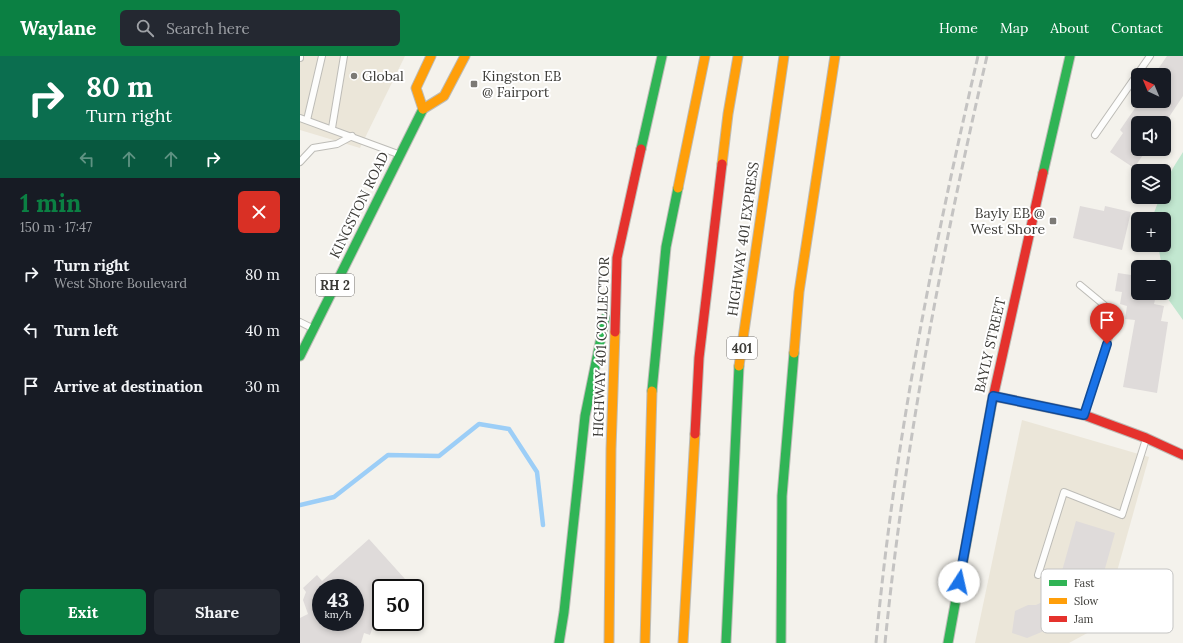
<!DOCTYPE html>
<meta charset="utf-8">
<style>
:root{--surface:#171b24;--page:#242831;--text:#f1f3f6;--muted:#9ea1a6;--accent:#0b8043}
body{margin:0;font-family:Lora,serif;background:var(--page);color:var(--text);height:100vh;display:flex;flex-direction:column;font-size:15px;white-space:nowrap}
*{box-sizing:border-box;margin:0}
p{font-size:13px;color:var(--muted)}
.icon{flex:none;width:22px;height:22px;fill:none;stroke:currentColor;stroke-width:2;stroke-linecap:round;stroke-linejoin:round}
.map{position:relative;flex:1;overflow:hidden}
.side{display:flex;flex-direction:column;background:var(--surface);width:300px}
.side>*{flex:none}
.top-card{background:#0b6e4f;color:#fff;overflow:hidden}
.needle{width:26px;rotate:316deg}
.controls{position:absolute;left:831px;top:12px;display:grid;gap:8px}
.controls a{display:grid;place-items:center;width:40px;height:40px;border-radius:6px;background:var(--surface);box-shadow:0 2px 6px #0003;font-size:20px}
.speed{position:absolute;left:12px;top:523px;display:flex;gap:8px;font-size:20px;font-weight:700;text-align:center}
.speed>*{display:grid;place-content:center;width:52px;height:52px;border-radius:50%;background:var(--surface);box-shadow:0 2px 6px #0003;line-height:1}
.speed small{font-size:10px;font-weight:400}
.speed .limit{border:2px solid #111;border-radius:6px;background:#fff;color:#111}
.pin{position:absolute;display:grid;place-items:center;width:34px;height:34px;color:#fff;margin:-41px -17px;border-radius:50% 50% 50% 0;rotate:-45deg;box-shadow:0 0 4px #0007}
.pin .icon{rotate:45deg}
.me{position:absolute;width:44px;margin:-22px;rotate:10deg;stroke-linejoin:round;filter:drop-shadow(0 0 3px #0008)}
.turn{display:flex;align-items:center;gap:14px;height:84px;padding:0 20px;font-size:18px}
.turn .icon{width:52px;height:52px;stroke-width:2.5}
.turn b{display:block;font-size:28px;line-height:34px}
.lanes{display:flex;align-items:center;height:38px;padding:0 20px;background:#0003;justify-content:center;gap:20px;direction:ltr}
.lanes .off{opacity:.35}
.round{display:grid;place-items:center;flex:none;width:42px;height:42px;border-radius:6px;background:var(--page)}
.head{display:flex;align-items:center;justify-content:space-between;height:68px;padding:0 20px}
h1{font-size:24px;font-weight:700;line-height:30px;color:var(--accent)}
.button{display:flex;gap:8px;margin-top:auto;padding:8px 20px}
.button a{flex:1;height:46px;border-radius:6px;background:var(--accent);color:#fff;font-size:16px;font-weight:700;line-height:46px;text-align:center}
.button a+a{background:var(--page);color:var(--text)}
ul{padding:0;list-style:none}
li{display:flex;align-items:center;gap:12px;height:56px;padding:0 20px}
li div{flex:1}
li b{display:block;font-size:15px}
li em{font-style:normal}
header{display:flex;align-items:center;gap:24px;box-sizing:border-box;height:56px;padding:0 20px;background:var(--accent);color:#fff}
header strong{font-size:19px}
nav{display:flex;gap:22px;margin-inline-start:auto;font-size:14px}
.search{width:280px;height:36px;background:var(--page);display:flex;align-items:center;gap:10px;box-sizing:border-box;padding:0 14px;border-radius:6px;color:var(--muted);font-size:15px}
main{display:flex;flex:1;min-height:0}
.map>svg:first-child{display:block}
.built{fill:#ebe6d9}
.green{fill:#c2e7d0}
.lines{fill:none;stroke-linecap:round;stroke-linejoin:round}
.stream{stroke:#9ccef7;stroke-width:4.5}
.building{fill:#dfdbda;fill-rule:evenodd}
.lane-casing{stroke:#bdbcb7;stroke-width:8}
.fast-casing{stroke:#bdbcb7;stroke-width:11}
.slow-casing{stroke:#bdbcb7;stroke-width:11}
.jam-casing{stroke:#bdbcb7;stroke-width:11}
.lane{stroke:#fdfdfc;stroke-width:6}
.fast{stroke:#30b455;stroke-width:9}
.slow{stroke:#ff9f0a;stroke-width:9}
.jam{stroke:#e5322d;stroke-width:9}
.rail{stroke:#c4c3c2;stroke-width:3;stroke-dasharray:8 4;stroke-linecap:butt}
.route-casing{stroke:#114b97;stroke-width:10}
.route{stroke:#1a73e8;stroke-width:7}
.poi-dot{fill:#7c7a76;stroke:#fff;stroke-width:1.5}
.labels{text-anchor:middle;stroke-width:4;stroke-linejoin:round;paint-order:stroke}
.shield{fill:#fff;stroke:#767572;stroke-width:1}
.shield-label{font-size:13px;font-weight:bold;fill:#3b3a36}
.poi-label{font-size:14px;fill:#3b3a36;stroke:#fff;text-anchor:start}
.street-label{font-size:14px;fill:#3b3a36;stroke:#fff}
.key{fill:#fff;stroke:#c4c4c3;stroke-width:1}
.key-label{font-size:11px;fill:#3b3a36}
</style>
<header>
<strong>Waylane</strong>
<div class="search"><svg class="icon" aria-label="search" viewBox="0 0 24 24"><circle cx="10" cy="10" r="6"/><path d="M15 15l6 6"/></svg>Search here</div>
<nav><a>Home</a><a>Map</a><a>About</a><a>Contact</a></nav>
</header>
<main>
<section class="side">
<div class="top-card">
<div class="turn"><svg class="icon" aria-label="right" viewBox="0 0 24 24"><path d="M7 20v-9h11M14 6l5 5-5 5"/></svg><div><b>80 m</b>Turn right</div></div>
<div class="lanes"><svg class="icon off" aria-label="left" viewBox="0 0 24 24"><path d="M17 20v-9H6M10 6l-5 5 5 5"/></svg><svg class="icon off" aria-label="ahead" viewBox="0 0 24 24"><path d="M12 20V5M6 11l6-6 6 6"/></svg><svg class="icon off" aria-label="ahead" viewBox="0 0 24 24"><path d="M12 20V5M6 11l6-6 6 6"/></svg><svg class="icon" aria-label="right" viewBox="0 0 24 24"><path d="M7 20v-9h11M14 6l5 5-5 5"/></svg></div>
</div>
<div class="head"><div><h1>1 min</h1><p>150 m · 17:47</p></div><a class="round" style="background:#d93025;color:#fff"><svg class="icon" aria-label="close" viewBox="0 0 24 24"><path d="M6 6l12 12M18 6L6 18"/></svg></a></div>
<ul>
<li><svg class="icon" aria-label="right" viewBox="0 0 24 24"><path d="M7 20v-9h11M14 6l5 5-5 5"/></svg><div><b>Turn right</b><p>West Shore Boulevard</p></div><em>80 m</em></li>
<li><svg class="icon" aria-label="left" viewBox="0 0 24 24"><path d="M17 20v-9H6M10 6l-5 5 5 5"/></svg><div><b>Turn left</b></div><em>40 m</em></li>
<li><svg class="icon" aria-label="arrive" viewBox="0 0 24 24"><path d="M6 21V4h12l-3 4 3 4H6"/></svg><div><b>Arrive at destination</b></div><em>30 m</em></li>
</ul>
<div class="button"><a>Exit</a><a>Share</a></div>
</section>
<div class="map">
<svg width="883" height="587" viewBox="0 0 883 587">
<rect width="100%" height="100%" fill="#f4f2ec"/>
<g class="built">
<polygon points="0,0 105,0 60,92 0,74"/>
<polygon points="722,364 849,401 802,569 769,587 675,587"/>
</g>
<path class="green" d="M883,96V264L868,243L864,211H862L858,189H864V163L852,162L860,141H864C864,123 874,111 883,96Z"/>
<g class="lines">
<polyline class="stream" points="0,449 34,441 88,399 139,400 179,368 209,373 237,416 243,469"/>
</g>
<g class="building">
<polygon points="867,0 883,0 883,40 865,67 838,67 838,93 847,93 834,112 810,96 823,77 820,74 840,45 844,48 846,45 864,45 864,19 854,19"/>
<polygon points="780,150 804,155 805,150 831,156 822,194 773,182"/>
<polygon points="818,217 838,220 838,237 856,239 854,248 864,250 861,265 868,266 857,337 823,331 835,264 825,263 827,250 820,248 822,236 815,235"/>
<polygon points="776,465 815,477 793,555 727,582 712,577 715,555 728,549 736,549 755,540"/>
<path d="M69,483L105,523L94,532H81V547L70,579L64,577L61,587H0V562L8,558L3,544L6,536L3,532L17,519L22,525ZM21,532H55V566H21Z"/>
</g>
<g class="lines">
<g class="lane-casing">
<g id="lane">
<polyline points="0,2 0,0"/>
<polyline points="0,62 98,98"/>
<polyline points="7,64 22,0"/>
<polyline points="32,72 44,0"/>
<polyline points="795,79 850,0"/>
<polyline points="0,106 13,92 37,88 52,80"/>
<polyline points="780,229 809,253 811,275 784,358"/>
<polyline points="0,266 12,272"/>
<polyline points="738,519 764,436 822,459 846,383"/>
</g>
</g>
<g class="fast-casing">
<g id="fast">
<polyline points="341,93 362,0"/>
<polyline points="743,117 770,0"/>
<polyline points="0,300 123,53"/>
<polyline points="352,335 366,191 378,132"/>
<polyline points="259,587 264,556 285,360 305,262"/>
<polyline points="426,587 439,310"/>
<polyline points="481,587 482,440 494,297"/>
<polyline points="648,587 692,346"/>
</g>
</g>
<g class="slow-casing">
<g id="slow">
<polyline points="123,53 116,32 131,0"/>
<polyline points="123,53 144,40 165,0"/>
<polyline points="422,108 428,58 438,0"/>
<polyline points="378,132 405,0"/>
<polyline points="494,297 499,236 535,0"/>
<polyline points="439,310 484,0"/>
<polyline points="309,587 311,393 315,276"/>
<polyline points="345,587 352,335"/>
<polyline points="383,587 395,378"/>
</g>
</g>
<g class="jam-casing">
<g id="jam">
<polyline points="315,276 317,202 341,93"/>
<polyline points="693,340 784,359 846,382 883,399"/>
<polyline points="692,346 743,117"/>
<polyline points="395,378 399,302 422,108"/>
</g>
</g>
<use href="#lane" class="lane"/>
<use href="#fast" class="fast"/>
<use href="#slow" class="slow"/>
<use href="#jam" class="jam"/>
<g class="rail">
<path d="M576,587C594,389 633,194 678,0"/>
<path d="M585,587C605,387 642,195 687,0"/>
</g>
</g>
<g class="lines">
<g class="route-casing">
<polyline id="route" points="659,526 693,340 784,359 807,288"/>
</g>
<use href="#route" class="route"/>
</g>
<g class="poi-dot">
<circle cx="54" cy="20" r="4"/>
<rect x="170" y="24" width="8" height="8" rx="2"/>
<rect x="749" y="161" width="8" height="8" rx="2"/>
</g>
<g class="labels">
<g class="shield">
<rect x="16" y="218" width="38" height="22" rx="3"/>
<rect x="427" y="281" width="30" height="22" rx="3"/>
</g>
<g class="shield-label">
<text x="35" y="234">RH 2</text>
<text x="442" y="297">401</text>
</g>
<g class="poi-label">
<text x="62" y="25">Global</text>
<text x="182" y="25">Kingston EB<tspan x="182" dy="16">@ Fairport</tspan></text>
<text x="745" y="162" text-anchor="end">Bayly EB @<tspan x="745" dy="16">West Shore</tspan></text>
</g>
<g class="street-label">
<text transform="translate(59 149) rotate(-64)" y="5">KINGSTON ROAD</text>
<text transform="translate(443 183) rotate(-82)" y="5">HIGHWAY 401 EXPRESS</text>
<text transform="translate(690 289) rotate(-77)" y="5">BAYLY STREET</text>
<text transform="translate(301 291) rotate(-88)" y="5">HIGHWAY 401 COLLECTOR</text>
</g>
</g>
<rect x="741" y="513" width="132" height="64" rx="6" class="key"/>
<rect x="749" y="524" width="18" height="6" fill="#30b455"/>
<rect x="749" y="542" width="18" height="6" fill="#ff9f0a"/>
<rect x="749" y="560" width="18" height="6" fill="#e5322d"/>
<g class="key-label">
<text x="774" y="531">Fast</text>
<text x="774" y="549">Slow</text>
<text x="774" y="567">Jam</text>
</g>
</svg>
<div class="controls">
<a><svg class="needle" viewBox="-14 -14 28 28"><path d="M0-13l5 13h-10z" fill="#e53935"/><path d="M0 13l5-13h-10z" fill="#9ea1a6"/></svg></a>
<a><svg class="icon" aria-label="sound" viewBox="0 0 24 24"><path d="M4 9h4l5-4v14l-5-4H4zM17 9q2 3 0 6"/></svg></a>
<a><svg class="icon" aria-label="layers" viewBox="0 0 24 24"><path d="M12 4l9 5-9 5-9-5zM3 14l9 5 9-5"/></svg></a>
<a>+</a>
<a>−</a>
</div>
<div class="speed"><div>43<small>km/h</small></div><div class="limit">50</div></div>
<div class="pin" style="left:807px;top:288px;background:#d93025"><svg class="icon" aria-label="arrive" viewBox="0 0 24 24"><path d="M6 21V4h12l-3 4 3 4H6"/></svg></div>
<svg class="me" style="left:659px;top:526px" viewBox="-20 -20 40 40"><circle r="19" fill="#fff"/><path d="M0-13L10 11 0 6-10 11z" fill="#1a73e8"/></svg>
</div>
</main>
